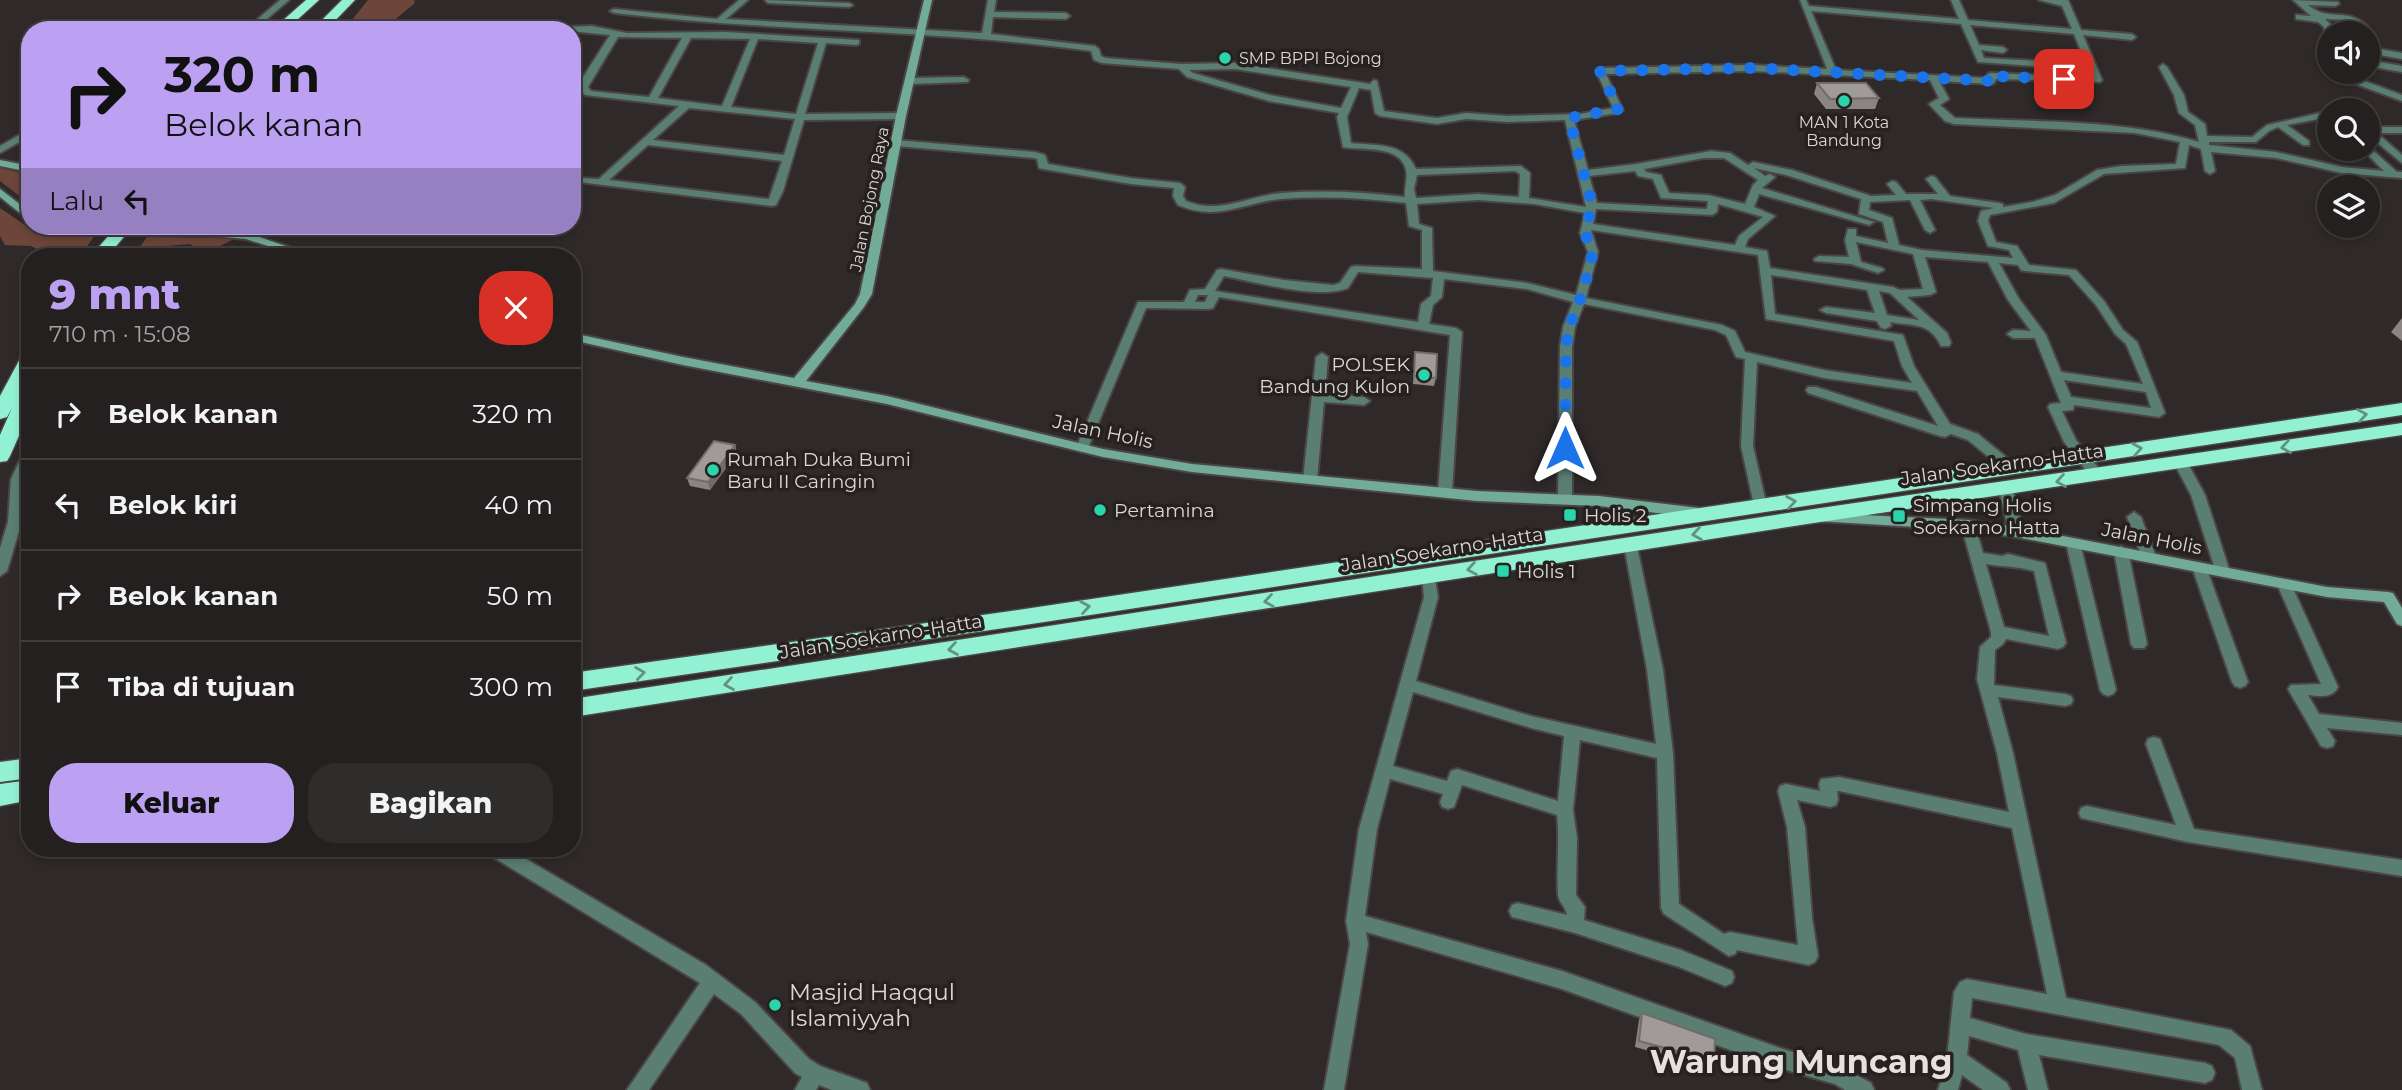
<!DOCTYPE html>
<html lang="id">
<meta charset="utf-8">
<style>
:root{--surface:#23201f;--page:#2f2d2c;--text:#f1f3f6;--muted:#a3a3a4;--line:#403e3d;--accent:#bca0f2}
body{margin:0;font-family:Montserrat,sans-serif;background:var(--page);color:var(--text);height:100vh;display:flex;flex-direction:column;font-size:26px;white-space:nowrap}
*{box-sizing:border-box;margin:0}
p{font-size:23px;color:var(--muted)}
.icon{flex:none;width:38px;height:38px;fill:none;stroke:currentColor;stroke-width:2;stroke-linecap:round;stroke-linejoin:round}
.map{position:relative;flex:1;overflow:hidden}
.sheet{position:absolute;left:21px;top:248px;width:560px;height:609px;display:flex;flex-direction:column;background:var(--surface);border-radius:28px;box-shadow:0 4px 10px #0003,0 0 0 2px var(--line)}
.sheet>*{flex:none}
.banner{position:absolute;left:21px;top:21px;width:560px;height:214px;border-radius:28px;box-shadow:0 4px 10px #0003,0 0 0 2px var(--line);background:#bca0f2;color:#111;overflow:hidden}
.tools{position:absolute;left:2317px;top:21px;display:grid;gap:14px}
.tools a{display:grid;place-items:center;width:63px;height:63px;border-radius:50%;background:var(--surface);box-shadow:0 4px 10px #0003,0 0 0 2px var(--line);font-size:35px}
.pin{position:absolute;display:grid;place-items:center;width:60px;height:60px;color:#fff;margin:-30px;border-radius:14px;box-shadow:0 4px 10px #0006}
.me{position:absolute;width:77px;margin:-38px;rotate:0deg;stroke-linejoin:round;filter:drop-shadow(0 0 5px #0008)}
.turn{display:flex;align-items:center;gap:24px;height:147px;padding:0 28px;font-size:32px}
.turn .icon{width:91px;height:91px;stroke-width:2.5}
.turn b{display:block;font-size:49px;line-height:60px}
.then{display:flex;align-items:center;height:66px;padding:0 28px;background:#0003;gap:14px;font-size:26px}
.round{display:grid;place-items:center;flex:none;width:74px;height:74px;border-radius:28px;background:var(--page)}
.overview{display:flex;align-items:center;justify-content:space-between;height:119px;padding:0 28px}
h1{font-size:42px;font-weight:800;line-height:52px;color:var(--accent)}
.button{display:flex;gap:14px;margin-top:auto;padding:14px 28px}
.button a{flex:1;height:80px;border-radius:28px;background:var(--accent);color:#111;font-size:28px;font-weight:800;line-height:80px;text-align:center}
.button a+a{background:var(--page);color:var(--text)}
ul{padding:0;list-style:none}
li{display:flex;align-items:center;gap:21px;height:91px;padding:0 28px;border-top:2px solid var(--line)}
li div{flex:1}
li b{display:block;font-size:26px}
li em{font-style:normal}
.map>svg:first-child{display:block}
.green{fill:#6e453a}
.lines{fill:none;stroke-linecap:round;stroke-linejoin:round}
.street-casing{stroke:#4b4645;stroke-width:4}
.secondary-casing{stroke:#4b4645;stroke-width:4}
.highway-casing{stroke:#4b4645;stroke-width:3}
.street{fill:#5a7e72;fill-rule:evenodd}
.secondary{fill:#72ac99;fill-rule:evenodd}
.highway{fill:#93f1d3;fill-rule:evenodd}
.secondary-bridge-casing{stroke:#4b4645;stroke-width:14;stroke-linecap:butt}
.secondary-bridge{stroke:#72ac99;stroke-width:11}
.wall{fill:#8a8483}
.shaded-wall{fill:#706c6a}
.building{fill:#a09a98;stroke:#706c6a;stroke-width:2}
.oneway{stroke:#629382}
.route{stroke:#1a73e8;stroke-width:12;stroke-dasharray:0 21.6}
.poi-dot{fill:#2bd5ac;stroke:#26211f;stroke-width:2.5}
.labels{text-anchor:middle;stroke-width:7;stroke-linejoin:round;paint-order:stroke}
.far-poi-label{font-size:16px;fill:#dbd7d6;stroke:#26211f;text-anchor:start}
.far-street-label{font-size:16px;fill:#dbd7d6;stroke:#26211f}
.poi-label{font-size:19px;fill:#dbd7d6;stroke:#26211f;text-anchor:start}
.street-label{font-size:19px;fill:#dbd7d6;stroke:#26211f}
.near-poi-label{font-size:23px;fill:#dbd7d6;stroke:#26211f;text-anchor:start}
.near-district-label{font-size:32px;font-weight:bold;fill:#e7e0df;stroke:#26211f}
</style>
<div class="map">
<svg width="2402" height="1090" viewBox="0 0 2402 1090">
<rect width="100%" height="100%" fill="#2f2a29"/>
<g class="green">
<polygon points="368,0 414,0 415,3 392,22 348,25"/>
<polygon points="0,168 30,175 30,204 0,181"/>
<polygon points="0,208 31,229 96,234 79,257 40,257 41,251 31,246 5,245 0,236"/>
<polygon points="147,237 236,238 214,249 201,251 190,244 165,246 149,252 146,257 133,257"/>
</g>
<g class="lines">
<g class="street-casing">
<g id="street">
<polygon points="280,0 289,0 254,30 245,30"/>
<path d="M739,0H748L726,19L982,33L988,0H996L994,12L1066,13L1070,16L1066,19L993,17L991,34L1095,46L1099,49L1101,56L1106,58L1181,64L1235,63L1370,84L1374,80L1377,81L1384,111L1437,118L1466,113L1508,116L1580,114L1613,108L1596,71L1600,68L1752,65L1827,69L1800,0H1806L1809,6L1959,19L1951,0H1959L1968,20L2072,29L2062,6L2039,0H2068L2081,30L2132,34L2136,37L2132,40L2083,35L2102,80L2100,82L1996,79L1994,83L1991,84L1939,81L1949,99L1940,105L1955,118C2033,122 2125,119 2199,142L2195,125L2179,113L2174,95L2159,67L2163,64L2167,67L2184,95L2188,112L2205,124L2207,136L2252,137L2267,125L2329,111V117L2287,125L2309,141V145H2303L2278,127L2269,131L2256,142H2209V145L2276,152L2342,167L2384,171L2362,149H2368V146L2397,172H2402V178L2342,173L2276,158L2211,152L2215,171L2210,174L2205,171L2201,149L2189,145L2185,168L2104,174L2054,203L1990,215L1988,221L1996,242L2017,246L2029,265L2076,270L2104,301L2123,330L2137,342L2165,413L2159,417L2074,405L2073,410L2062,411L2076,440L2104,475L2097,479L2092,478L2064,442L2048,407L2050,404L2061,403L2035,338H2013L2007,334L2013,330L2031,331L2008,300L1988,262L1925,257L1936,292L1930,295L1907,297L1947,333L1951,343L1949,346H1941C1930,322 1913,326 1890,322L1891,326L1885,329L1881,328L1877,321L1826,313L1820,310L1826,307L1875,313L1867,290L1771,275L1775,314L1903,335L1914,366L1950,424L1978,434L2017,466L2019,469L2017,472H2007L1968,440L1951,434L1945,437L1940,436L1808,393L1806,390L1808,387H1816L1938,426L1917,391L1824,378L1757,362L1753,446L1767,507L1765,510H1755L1741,446L1745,359L1736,357L1726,335L1715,330L1584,304L1575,327L1572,347V498L1570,501H1560L1558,498L1560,347L1563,327L1573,302L1527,289L1444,279L1442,297L1433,305L1429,324L1456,328L1462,332L1452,492L1445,497L1438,492L1450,335L1219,297L1213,308L1209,309L1146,308L1088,448L1082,452L1076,448L1138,302H1184L1190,290L1205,289L1217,270L1221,269L1284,280L1333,285L1340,283L1351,267L1355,266L1422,269V230L1409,226L1406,203C1364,198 1322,196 1280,199C1242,203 1218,222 1178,205L1173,196L1174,188L1131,184L1043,169L1039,168L1037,159L1034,158L896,146L891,143L896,140L1035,152L1045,155L1048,164L1131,178L1180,183L1185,187L1183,196L1186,201C1219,215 1248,196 1281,193C1323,190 1364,192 1405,197C1404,188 1408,178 1406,170C1400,144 1362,151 1343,147L1337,117L1339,113L1269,101L1187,77L1179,69L1102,63L1094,60L1091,51C933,29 773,32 614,13L610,11L614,9L717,19ZM1811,11L1961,24L1978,62L2060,68L2090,74L2091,77L1991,73L1988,74L1986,78L1836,70ZM1970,25L2074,34L2088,68L2060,62L1984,58L1981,50L2003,53L2007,50L2003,47L1979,45ZM1235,69L1351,87L1341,108L1270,95L1193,73L1189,70ZM1752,71L1930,80L1939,98L1929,104L1945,121L1954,124L2135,133L2180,142L2176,164L2121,166L2097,170L2055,195L2032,202L2003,207V204L1999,203L1950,196L1935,177L1931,176L1926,179L1938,194H1906L1896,182L1892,181L1887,184L1896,195L1871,196L1792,170L1753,162L1748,165L1730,153L1711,151L1636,164L1588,170L1574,120L1618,113L1623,110L1606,74ZM1359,88L1371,90L1375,113L1380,116L1437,124L1466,119L1508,122L1565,120L1586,207L1529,198L1530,173L1521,166L1416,169C1404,141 1375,146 1351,143L1347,117ZM1704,158H1724L1758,180L1753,185L1745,204L1708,195L1669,193L1661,175L1646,172L1644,169ZM1754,168L1786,175L1861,199L1859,214L1883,222L1888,243L1856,236V229H1848L1845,240L1849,257L1819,256L1814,259L1815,261L1851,264L1878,273L1884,270L1882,268L1861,262L1856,242L1913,254L1923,289L1900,290L1893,287L1770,268L1767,251L1745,247L1748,239L1775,216L1754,207L1759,194L1869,225L1874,222L1762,188L1775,177L1770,174L1765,176ZM1515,171L1520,174L1519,197L1478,194L1416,198L1414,189L1417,175ZM1635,171L1638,176L1653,179L1661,198L1708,201L1707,209L1597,203L1589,176ZM1931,199L1994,208L1981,211L1978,221L1988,246L2009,250L2013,258L1922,250L1899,245L1892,218L1869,210L1870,202L1910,200L1925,230L1930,233L1935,230L1920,200ZM1478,200L1534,204L1585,213L1580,233L1588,252L1576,295L1527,283L1433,271L1432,228L1419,224L1417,204ZM1718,204L1763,217L1739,236L1735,245L1593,224L1596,209L1712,215L1717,212ZM1591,230L1758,255L1766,319L1894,341L1902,366L1912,383L1824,370L1745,352L1735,331L1722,325L1586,298L1598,252ZM1999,263L2018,265L2021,270L2025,271L2069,275L2096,305L2115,334L2126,344L2143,384L2061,372L2046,335L2019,299ZM1358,272L1433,278L1431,296L1421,304L1418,322L1215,291L1224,276C1255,282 1320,300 1348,288ZM1879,291L1890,293L1919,320L1887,315ZM1198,295H1208L1205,302H1195ZM2064,380L2146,392L2151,408L2071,397Z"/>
<polygon points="765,0 849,3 853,5 849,7 768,3"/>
<path d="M2293,0L2338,2L2339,4L2335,6L2308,5C2330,23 2345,6 2367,26L2363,29L2350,20L2325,19L2332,26L2333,33H2329V49L2326,48L2324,27L2318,22L2296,19V15L2311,16Z"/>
<path d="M592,26L627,33L725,32L859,40V44L856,45L826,43L805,114L901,113L906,116L901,119L804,120L783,191L776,205L772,206L579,182V178L599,179L679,106L585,95L578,87L580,82L610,35L560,30L564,27ZM618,37L682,38L649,97L591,91L588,87ZM691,38L750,39L722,106L658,98ZM758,39L818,43L796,114L731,107ZM689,108L795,119L784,155L653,140ZM648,145L782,161L769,199L609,180Z"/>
<polygon points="2368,47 2402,53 2402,59 2368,53"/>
<polygon points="2368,60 2402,66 2402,72 2368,66"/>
<polygon points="2341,72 2350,72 2359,79 2402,95 2402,101 2353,83"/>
<polygon points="964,77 969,80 967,82 910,84 905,81 910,78"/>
<polygon points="2368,127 2402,127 2402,133 2377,133 2402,155 2402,163 2368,135"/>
<polygon points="30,129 30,136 0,153 0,146"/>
<polygon points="1322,353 1328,357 1325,394 1364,397 1370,401 1364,405 1324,402 1317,480 1310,484 1303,480 1316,357"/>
<polygon points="30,454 30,466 23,487 22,520 30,525 30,537 19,531 7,571 0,576 0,548 8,522 11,479 20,460"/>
<polygon points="2181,459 2186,460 2205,495 2230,572 2228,576 2223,577 2216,572 2191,495 2174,463"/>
<polygon points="2006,485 2013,490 2023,532 2016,537 2009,532 1999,490"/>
<polygon points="2134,512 2141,517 2156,557 2154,561 2144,561 2142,557 2127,517"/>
<path d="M1968,520L1975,525L1983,553L2002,556L2008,554L2045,563L2066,643L2063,647L2058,649L2006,639L2003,644L1995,650L1994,685L2065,694L2071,696L2073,700L2071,704L2065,706L1998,697L2013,753L2066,998L2231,1030L2250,1046L2262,1090H2242L2235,1058L2219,1045L1972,998L1970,1018L2026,1034L2205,1063L2212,1066L2215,1073L2212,1080L2205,1083L2039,1055L2048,1090H2028L2018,1050L1969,1036L1967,1055L2007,1083L2010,1090H1983L1962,1075L1958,1090H1938L1947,1059L1954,992L1960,982L1967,979L2047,994L2012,828L1839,791H1837L1838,800L1836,805L1830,807L1797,800L1805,827L1812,918L1818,956L1815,962L1809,965L1737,950L1735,954L1729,956L1664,914L1661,908L1657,758L1580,740L1573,810L1577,838L1576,895L1585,907L1584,920L1681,950L1732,971L1734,977L1732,983L1725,986L1679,967L1575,933L1512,917L1509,911L1512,905L1518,903L1567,915C1566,907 1559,903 1558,895C1556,868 1560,841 1557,815L1462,785L1454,807L1448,809L1442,807L1440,802L1443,794L1390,779L1377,829L1365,916L1562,971L1783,1049L1839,1066L1871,1083L1874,1090H1845L1835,1084L1783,1069L1562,989L1366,932L1368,944L1344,1090H1324L1350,944L1346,921L1359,829L1424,597L1422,576L1424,572H1434L1438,597L1416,681L1531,716L1656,744L1647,670L1624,545L1631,540L1636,542L1663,670L1673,753L1679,904L1724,934L1730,932L1798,945L1787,827L1778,791L1780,786L1786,784L1820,791L1819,784L1821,779L1839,777L2009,812L1997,753L1977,679L1980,647L1991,637V632L1961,525ZM1986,564C2003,567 2017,566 2034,571L2049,636L2004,627ZM1413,692L1531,728L1564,736L1558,801L1457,769L1451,771L1447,781L1393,766Z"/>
<polygon points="2073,538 2080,543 2116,690 2113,694 2108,696 2103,694 2100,690 2066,543"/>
<polygon points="2121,546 2128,551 2147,644 2144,648 2134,648 2131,644 2114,551"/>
<polygon points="2199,562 2206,567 2248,682 2245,686 2240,688 2235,686 2232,682 2192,567"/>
<path d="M2284,579L2289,580L2291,584L2338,687C2332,699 2319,696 2308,695L2319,714L2402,723V735L2327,728L2335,741L2333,746L2327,748L2321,746L2288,689L2291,685L2321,684L2277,584L2279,580Z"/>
<polygon points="2154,737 2160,739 2162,744 2194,829 2402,860 2402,876 2188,842 2081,818 2079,813 2081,808 2087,806 2176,825 2146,744 2148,739"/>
<polygon points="485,849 509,849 706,965 755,1002 809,1059 820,1066 867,1083 870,1090 832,1090 819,1085 816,1090 795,1090 802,1077 795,1073 741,1014 714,994 649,1090 627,1090 700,983 488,854"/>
</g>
</g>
<g class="secondary-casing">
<g id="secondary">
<polygon points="924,0 932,0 906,116 872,294 864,307 806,381 887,396 1103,449 1192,464 1477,491 1599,496 1699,508 1706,513 1704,516 1699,518 1599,506 1477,501 1192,472 1103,457 887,404 683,365 572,340 572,333 683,357 794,378 855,304 860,294 896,116"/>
<polygon points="0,160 30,166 30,172 0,166"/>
<polygon points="0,189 30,212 30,221 0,197"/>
<path d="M55,226H84L85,228C79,233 61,231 55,226Z"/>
<polygon points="182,228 247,233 318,257 303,257 246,239 178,233 178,229"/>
<polygon points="1821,513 1968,520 2016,527 2327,587 2388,592 2393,593 2402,608 2402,626 2397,624 2384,602 2327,597 2016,537 1968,530 1816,521 1814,518"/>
</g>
</g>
<g class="highway-casing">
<g id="highway">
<polygon points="306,0 319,0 286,30 272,30"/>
<polygon points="342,0 355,0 326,30 312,30"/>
<polygon points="117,226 133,226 107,257 90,257"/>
<polygon points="30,352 30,375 24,385 30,383 30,411 10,456 7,461 0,462 0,435 12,408 7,417 0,419 0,396 21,357"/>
<polygon points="2402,403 2402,415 1018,626 572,691 572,673 1018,610"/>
<polygon points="2402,423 2402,435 1807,524 572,717 572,699 1807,510"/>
<polygon points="30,758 30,778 0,782 0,762"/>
<polygon points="30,780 30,800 0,806 0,784"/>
</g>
</g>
<use href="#street" class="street"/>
<use href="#secondary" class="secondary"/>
<use href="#highway" class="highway"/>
<g class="secondary-bridge-casing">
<polyline id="secondary-bridge" points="80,228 182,231"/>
</g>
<use href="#secondary-bridge" class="secondary-bridge"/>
</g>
<g class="wall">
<polygon points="1817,83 1879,98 1875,109 1826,109 1814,94"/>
<polygon points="2402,318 2402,341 2391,332"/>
<polygon points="1415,352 1436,378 1434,386 1413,384"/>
<polygon points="735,445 737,453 710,490 690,486 687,478"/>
<polygon points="1642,1013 1714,1061 1710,1068 1635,1047 1639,1020"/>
</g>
<polygon class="shaded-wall" points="735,445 737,453 710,490 708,482"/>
<g class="building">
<polygon points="1817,83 1866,83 1879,98 1830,99"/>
<polygon points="1415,352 1437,354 1436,378 1414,376"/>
<polygon points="714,441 735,445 708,482 687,478"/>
<polygon points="1642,1013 1715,1039 1714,1061 1639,1041"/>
</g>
<defs><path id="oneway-chevron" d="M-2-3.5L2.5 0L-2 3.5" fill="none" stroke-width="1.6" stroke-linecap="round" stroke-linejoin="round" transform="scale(1.75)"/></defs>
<g class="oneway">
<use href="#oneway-chevron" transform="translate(2362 415) rotate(-9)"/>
<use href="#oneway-chevron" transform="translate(2286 447) rotate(171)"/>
<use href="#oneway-chevron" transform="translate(2137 449) rotate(-9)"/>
<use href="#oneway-chevron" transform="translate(2061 481) rotate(171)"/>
<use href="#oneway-chevron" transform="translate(1791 502) rotate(-9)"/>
<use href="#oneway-chevron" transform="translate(1697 534) rotate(171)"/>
<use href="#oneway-chevron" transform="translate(1472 569) rotate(171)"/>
<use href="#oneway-chevron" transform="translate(1269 601) rotate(171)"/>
<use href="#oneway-chevron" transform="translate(1085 607) rotate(-9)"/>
<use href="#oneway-chevron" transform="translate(953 649) rotate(171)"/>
<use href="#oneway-chevron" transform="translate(640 673) rotate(-8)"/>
<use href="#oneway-chevron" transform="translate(729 684) rotate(171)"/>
</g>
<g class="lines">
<polyline class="route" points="1565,448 1566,346 1569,327 1583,292 1593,252 1585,233 1592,204 1569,118 1619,109 1600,71 1752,68 1992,81 1991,76 2064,79"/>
</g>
<g class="poi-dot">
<circle cx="1225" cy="58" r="7"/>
<circle cx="1844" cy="101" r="7"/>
<circle cx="1424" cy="375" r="7"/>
<circle cx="713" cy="470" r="7"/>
<circle cx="1100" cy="510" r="7"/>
<rect x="1563" y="508" width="14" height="14" rx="3.5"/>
<rect x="1892" y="509" width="14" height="14" rx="3.5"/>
<rect x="1496" y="564" width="14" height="14" rx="3.5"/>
<circle cx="775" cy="1005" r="7"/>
</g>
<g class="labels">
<g class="far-poi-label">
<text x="1239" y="64">SMP BPPI Bojong</text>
<text x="1844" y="128" text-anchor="middle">MAN 1 Kota<tspan x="1844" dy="18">Bandung</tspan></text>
</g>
<g class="far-street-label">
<text transform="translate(869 199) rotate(-79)" y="6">Jalan Bojong Raya</text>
</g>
<g class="poi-label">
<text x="1410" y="371" text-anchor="end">POLSEK<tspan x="1410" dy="22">Bandung Kulon</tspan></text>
<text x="727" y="466">Rumah Duka Bumi<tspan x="727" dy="22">Baru II Caringin</tspan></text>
<text x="1913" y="512">Simpang Holis<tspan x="1913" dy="22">Soekarno Hatta</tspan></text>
<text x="1114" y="517">Pertamina</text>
<text x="1584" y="522">Holis 2</text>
<text x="1517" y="578">Holis 1</text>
</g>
<g class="street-label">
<text transform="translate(1103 431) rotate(12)" y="7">Jalan Holis</text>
<text transform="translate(2002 464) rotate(-8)" y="7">Jalan Soekarno-Hatta</text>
<text transform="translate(2152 538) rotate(11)" y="7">Jalan Holis</text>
<text transform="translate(1442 549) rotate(-9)" y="7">Jalan Soekarno-Hatta</text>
<text transform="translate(881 636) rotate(-9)" y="7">Jalan Soekarno-Hatta</text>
</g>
<g class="near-poi-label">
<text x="789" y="1000">Masjid Haqqul<tspan x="789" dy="26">Islamiyyah</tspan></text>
</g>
<g class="near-district-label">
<text x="1801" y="1073">Warung Muncang</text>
</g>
</g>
</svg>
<div class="tools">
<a><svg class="icon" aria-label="sound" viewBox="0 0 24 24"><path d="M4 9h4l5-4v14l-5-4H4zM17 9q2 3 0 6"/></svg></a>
<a><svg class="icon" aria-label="search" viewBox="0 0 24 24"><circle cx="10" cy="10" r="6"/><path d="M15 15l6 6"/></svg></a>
<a><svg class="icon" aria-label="layers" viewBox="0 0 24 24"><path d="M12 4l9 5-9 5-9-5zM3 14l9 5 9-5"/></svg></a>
</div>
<div class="pin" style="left:2064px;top:79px;background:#d93025"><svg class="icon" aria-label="arrive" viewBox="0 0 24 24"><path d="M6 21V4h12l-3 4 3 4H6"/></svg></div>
<svg class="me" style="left:1565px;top:448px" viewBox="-20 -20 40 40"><path d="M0-17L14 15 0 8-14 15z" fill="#1a73e8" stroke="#fff" stroke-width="4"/></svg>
<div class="banner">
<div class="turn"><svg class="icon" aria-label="right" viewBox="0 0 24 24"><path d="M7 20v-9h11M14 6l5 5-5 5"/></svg><div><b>320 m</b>Belok kanan</div></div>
<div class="then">Lalu<svg class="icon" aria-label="left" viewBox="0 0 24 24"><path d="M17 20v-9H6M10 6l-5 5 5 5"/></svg></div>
</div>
<section class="sheet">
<div class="overview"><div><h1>9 mnt</h1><p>710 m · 15:08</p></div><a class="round" style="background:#d93025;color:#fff"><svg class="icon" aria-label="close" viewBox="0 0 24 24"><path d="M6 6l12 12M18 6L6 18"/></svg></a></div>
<ul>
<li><svg class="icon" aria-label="right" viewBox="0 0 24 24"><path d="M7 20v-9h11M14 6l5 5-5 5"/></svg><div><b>Belok kanan</b></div><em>320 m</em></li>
<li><svg class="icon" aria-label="left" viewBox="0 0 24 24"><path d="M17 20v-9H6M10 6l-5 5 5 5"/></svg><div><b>Belok kiri</b></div><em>40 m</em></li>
<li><svg class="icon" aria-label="right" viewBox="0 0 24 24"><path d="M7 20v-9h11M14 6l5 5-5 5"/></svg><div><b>Belok kanan</b></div><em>50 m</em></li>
<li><svg class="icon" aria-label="arrive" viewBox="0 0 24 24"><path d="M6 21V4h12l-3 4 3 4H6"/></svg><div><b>Tiba di tujuan</b></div><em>300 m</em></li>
</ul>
<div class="button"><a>Keluar</a><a>Bagikan</a></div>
</section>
</div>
